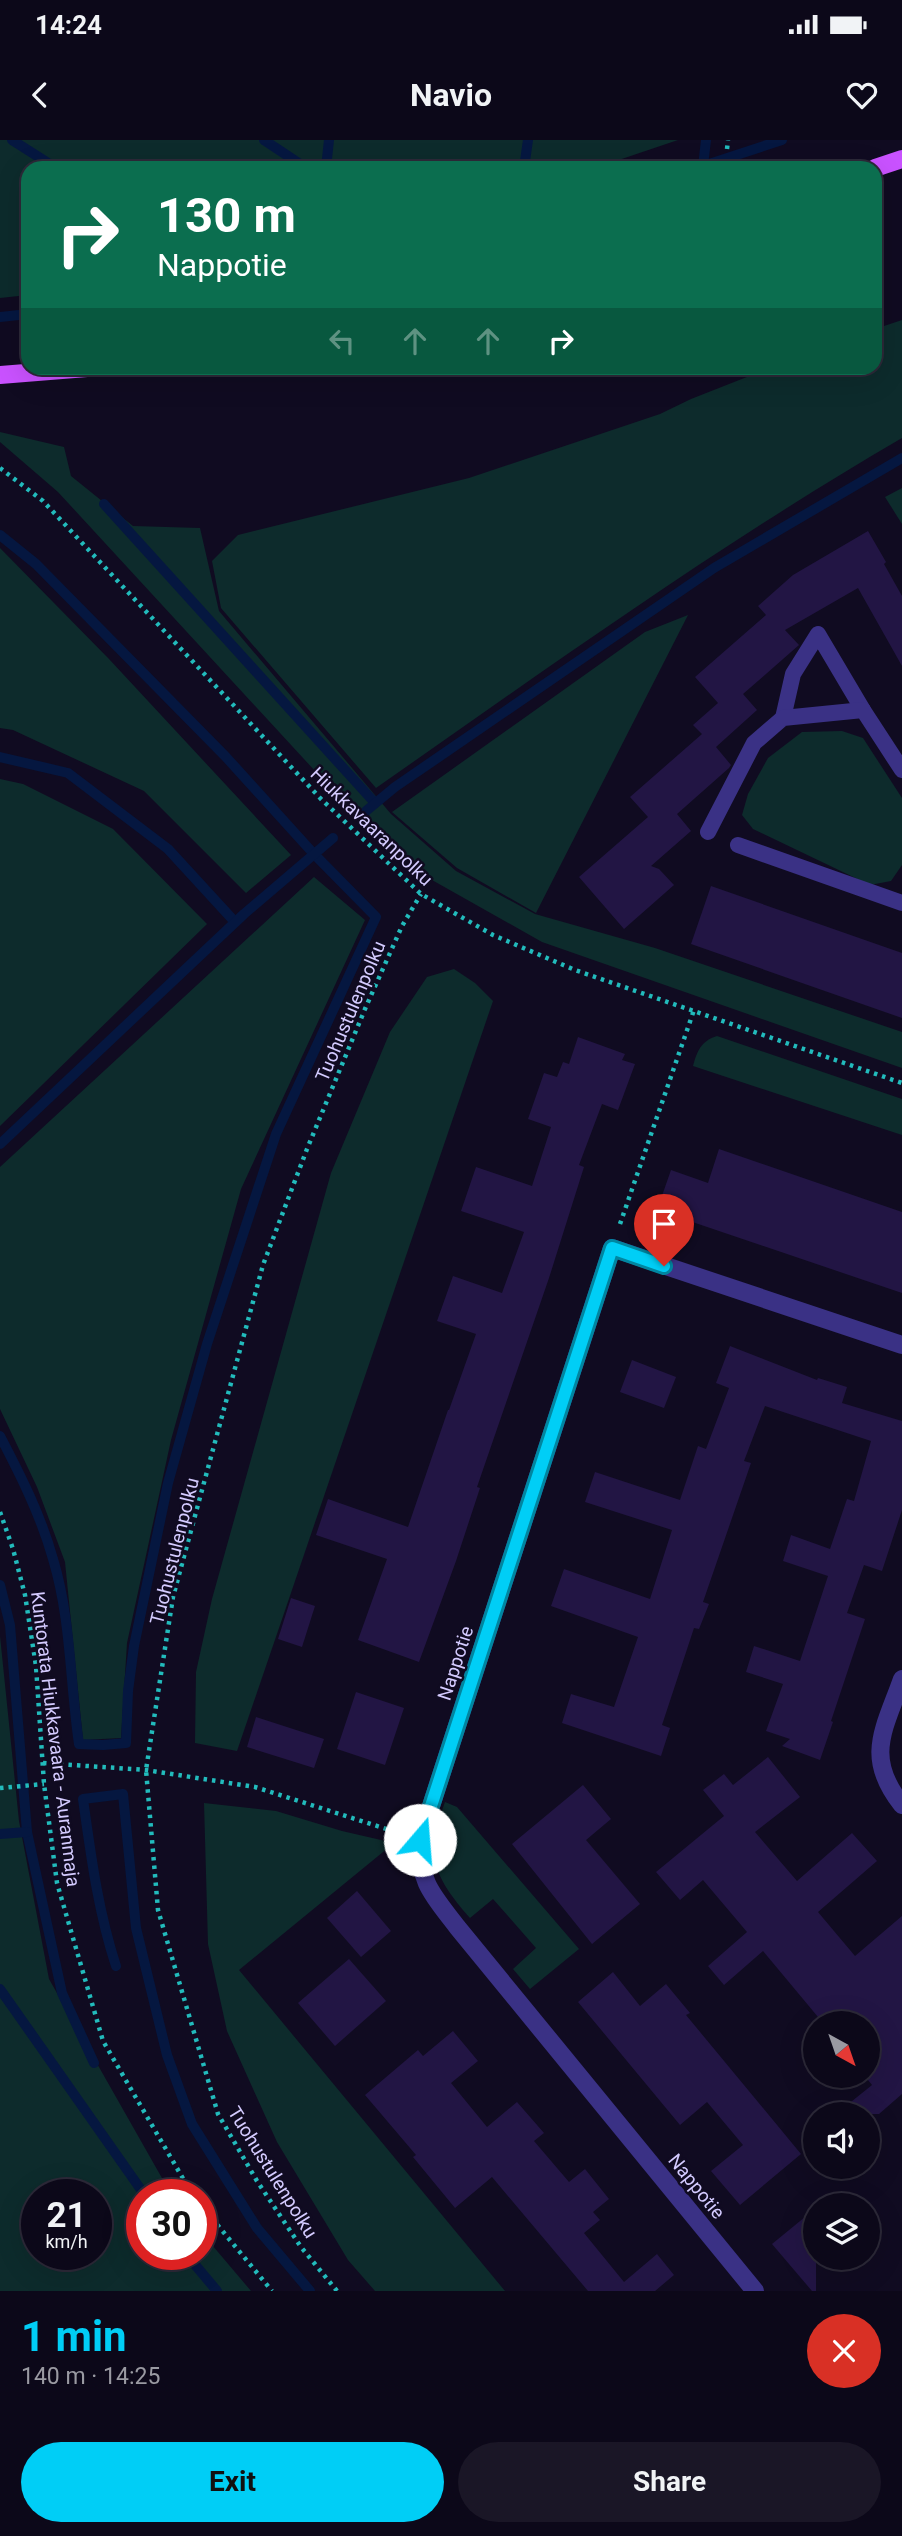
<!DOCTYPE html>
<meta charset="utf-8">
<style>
:root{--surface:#0c0819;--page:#1a1626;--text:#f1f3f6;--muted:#9a9aa2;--line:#2c2938;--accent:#00cef6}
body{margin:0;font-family:Roboto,sans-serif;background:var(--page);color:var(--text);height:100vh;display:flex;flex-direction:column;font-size:26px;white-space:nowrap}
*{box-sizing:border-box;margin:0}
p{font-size:23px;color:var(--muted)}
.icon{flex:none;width:38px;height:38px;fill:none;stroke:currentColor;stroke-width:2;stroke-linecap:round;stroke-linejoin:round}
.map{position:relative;height:2151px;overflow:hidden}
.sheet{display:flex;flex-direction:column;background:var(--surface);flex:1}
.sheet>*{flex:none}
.top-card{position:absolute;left:21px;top:21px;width:861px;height:214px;border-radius:21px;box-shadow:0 7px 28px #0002,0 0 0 2px var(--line);background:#0b6e4f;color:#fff;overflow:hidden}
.needle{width:46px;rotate:140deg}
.controls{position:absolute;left:803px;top:1871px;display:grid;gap:14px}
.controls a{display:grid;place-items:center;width:77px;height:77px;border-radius:50%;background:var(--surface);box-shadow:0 7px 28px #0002,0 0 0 2px var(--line);font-size:35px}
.speed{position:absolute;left:21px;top:2039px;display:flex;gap:14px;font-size:35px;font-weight:700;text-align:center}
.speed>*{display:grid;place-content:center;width:91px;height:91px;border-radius:50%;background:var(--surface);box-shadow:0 7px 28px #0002,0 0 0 2px var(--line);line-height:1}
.speed small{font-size:18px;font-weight:400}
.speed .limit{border:10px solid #d22;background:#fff;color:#111}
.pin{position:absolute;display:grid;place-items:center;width:60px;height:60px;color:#fff;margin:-72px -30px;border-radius:50% 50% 50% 0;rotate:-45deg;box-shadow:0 0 7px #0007}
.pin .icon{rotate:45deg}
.me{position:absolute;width:77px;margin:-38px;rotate:18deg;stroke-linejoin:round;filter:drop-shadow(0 0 5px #0008)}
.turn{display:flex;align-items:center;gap:24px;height:147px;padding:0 21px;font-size:32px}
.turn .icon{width:91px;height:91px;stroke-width:2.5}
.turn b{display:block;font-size:49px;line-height:60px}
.lanes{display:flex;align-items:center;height:66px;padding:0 21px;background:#0003;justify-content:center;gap:35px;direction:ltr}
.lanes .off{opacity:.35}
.round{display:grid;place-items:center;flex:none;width:74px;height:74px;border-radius:37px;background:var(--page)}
.overview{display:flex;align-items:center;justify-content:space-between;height:119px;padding:0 21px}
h1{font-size:42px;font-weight:700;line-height:52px;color:var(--accent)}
.primary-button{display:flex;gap:14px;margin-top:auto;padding:14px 21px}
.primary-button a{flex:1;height:80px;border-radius:42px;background:var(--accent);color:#111;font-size:28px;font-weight:700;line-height:80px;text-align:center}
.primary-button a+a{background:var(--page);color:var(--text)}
.status{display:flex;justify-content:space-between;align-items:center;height:49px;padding:0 35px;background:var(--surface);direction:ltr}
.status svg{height:19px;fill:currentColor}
header{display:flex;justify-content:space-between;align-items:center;height:91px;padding:0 21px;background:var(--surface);font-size:32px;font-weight:700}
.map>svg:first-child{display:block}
.green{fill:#0d2b2c;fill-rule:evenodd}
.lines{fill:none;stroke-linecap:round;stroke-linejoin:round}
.stream{stroke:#051740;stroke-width:10}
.building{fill:#221544}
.path{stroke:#22bbbc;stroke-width:4.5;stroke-dasharray:3.5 5;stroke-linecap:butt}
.service{stroke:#3a3185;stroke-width:16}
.minor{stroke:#3a3185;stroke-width:18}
.primary{stroke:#c952ff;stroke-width:18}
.route-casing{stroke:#0086a0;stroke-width:18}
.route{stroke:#00cef6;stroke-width:12}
.labels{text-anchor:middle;stroke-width:5;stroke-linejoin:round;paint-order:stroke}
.street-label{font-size:19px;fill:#d4cbff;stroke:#100b21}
</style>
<div class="status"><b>14:24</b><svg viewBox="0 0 49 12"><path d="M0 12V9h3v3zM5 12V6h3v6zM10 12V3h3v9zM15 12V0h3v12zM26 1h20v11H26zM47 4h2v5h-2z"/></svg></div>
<header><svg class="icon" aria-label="back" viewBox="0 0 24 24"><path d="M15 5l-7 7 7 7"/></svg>Navio<svg class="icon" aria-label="heart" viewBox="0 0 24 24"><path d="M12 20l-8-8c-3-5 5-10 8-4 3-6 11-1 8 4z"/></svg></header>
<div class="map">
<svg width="902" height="2151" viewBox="0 0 902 2151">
<rect width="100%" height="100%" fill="#100b21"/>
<g class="green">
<polygon points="0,0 678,0 595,28 28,28 28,155 0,158"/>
<path d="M902,180V298C720,404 549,527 376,648L221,468L212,421L238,395L469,338L660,274L691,259L770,228H875V189Z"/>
<polygon points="0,292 64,307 71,336 133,386 200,388 219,471 391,674 456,731 535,774 655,808 902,892 902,928 542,802 432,740 362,682 58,352 0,302"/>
<polygon points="902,348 902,384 885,357"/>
<polygon points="0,408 109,519 291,715 246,753 144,651 13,590 0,588"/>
<polygon points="688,475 536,773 457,728 392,672 645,492"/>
<polygon points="842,591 863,598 902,658 902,725 891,741 870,745 753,689 742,675 748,654 768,618 802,592"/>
<polygon points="0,639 23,644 113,689 207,784 0,986"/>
<polygon points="314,737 365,780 241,1049 171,1300 127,1503 121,1598 83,1600 65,1422 37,1347 0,1269 0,1027"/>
<polygon points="454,829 475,843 493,861 237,1611 195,1603 196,1532 212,1459 331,1033 390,892 427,837"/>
<path d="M717,896L902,959V995L693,926C697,911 701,901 717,896Z"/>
<path d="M0,1496L19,1681L49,1839L171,2054H142V2114H201V2092L251,2151H0ZM37,2054H96V2114H37Z"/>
<path d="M445,1662L457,1667L579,1809L530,1849L513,1829L536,1808L493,1759L470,1778C451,1756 430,1731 434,1700C435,1687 441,1674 445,1662Z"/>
<polygon points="204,1663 276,1671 342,1691 394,1703 239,1830 505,2151 375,2151 348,2120 277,2002 227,1891 208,1804"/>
</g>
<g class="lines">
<g class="stream">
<polyline points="12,0 56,28"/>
<polyline points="264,0 306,28"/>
<polyline points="706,0 703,26 782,0"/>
<polyline points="326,28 329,0"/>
<polyline points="524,28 528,0"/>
<polyline points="0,177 28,174"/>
<polyline points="104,364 375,663"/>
<path d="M0,395L36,424L226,617L313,713L376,777L276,994L207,1204L168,1343L134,1506L128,1551L126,1603L103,1605L79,1604C70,1543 71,1478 53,1419C41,1376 21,1336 0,1296"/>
<polyline points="0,617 68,633 168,709 235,782"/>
<polyline points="366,671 395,647 714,428 902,318"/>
<polyline points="0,1004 244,774 333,698"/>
<polyline points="0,1445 10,1485 27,1692 62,1853 94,1923"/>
<polyline points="0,1694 27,1692"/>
<path d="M116,1826C98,1771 91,1716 83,1659L123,1654L136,1788L167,1915L192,1984L257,2088L310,2151"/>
<polyline points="0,1849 144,2054"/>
<polyline points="186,2114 217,2151"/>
</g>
</g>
<g class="building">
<polygon points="868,391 886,422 884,424 902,456 902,526 858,448 785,490 799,505 743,554 757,570 716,607 731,625 729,628 677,674 691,691 651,726 659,729 674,745 624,789 579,737 648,677 630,657 702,594 693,585 718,563 695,537 766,475 758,466 793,435"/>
<polygon points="711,746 902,813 902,878 691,804"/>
<polygon points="578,897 625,914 622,920 635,924 618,970 602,964 579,1025 584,1027 549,1138 477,1347 480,1348 456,1421 419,1522 358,1500 387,1419 316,1395 328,1359 408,1387 448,1270 449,1270 476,1194 437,1181 453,1136 502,1153 524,1092 461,1071 476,1027 532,1046 551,987 528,979 544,933 557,937 563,922 569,924"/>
<polygon points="719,1009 902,1072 902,1153 657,1070 671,1030 708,1043"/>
<polygon points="730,1206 817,1240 818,1238 847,1247 842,1263 902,1281 902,1370 882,1431 864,1425 847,1473 865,1479 831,1581 833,1582 820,1620 782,1606 790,1599 766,1591 783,1544 746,1532 754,1506 800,1521 828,1436 783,1421 791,1395 830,1409 847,1359 854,1361 871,1301 765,1266 744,1321 751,1323 703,1462 709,1464 699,1489 694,1488 662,1585 670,1588 661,1616 562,1583 571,1554 614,1567 638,1497 551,1466 564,1429 650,1459 672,1390 585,1362 595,1332 680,1360 698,1306 706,1309 729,1248 716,1243"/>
<polygon points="632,1220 676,1237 664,1268 620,1252"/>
<polygon points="291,1458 315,1466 302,1507 278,1499"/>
<polygon points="356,1552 404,1568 385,1625 337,1609"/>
<polygon points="256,1577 324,1599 314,1628 247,1607"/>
<polygon points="768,1617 800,1657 755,1692 797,1741 852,1693 877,1721 818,1772 855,1816 902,1776 902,1954 879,1974 836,1974 872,1945 868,1940 868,1883 823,1883 763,1811 724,1845 708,1826 747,1792 703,1740 680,1760 656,1732 724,1676 703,1650 724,1634 733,1645"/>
<polygon points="583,1645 611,1679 586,1700 640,1764 592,1804 512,1704"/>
<polygon points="357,1751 391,1791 361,1817 327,1778"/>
<polygon points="349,1819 386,1861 335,1906 298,1863"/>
<polygon points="613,1832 640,1866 666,1844 690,1873 686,1875 801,2014 740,2065 711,2031 743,2005 707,1962 680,1985 578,1862"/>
<polygon points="453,1891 478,1921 451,1943 487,1987 517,1962 544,1993 534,2001 569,2042 585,2029 609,2059 593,2072 600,2080 584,2093 624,2142 657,2114 674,2135 655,2151 588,2151 492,2037 455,2068 413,2017 416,2015 365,1955 418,1910 423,1916"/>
<polygon points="816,2068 816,2151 812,2151 772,2104"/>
</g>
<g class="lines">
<g class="path">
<polyline points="727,9 728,0"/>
<polyline points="0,328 43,361 321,659 421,754 493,795 575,830 902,943"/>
<polyline points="620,1084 694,870"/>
<polyline points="0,1372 13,1409 25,1455 36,1526 44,1644 57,1743 103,1901 192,2054"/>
<polyline points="43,1623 146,1630 255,1647 399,1693"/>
<polyline points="0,1648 44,1644"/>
<polyline points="201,2065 272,2151"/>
<polyline points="337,2151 301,2107 257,2041 218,1974 158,1770 146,1630 173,1457 263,1125 307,1009 365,869 402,786 421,754"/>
</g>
<g class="service">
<polyline points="783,578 793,534 818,494 863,570"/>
<polyline points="708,692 754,603 783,578 863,570 902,630"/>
<polyline points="738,705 902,763"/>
</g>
<g class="minor">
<path d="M902,1539C884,1590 864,1617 902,1665"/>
<path d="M755,2151L458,1788C433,1755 419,1744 420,1700L612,1108L902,1205"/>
</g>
<g class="primary">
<polyline points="875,28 902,19"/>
<polyline points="0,235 87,228"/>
</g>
</g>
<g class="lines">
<g class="route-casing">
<polyline id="route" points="420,1700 612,1108 664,1126"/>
</g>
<use href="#route" class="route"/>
</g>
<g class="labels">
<g class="street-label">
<text transform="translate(372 686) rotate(44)" y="7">Hiukkavaaranpolku</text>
<text transform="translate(350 871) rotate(-67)" y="7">Tuohustulenpolku</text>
<text transform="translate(174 1411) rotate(-76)" y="7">Tuohustulenpolku</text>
<text transform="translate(455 1523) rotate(-72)" y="7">Nappotie</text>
<text transform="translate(56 1599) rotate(83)" y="7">Kuntorata Hiukkavaara - Auranmaja</text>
<text transform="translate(273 2032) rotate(58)" y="7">Tuohustulenpolku</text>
<text transform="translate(697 2046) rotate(51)" y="7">Nappotie</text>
</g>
</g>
</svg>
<div class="controls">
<a><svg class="needle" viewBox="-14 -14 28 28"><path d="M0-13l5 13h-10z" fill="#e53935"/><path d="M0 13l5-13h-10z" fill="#9a9aa2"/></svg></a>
<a><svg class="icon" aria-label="sound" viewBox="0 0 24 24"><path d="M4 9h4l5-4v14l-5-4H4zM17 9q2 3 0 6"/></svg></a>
<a><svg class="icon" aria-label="layers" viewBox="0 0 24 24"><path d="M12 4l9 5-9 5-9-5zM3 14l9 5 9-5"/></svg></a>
</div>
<div class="speed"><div>21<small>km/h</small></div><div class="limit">30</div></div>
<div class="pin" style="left:664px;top:1126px;background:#d93025"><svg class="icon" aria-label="arrive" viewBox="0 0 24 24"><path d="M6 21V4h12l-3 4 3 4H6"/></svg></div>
<svg class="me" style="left:420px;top:1700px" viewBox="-20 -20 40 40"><circle r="19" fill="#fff"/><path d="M0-13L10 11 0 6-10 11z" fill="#00cef6"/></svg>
<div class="top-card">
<div class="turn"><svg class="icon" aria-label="right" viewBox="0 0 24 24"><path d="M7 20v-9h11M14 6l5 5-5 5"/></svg><div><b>130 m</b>Nappotie</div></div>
<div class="lanes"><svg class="icon off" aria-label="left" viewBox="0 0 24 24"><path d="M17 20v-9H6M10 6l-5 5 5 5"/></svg><svg class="icon off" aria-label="ahead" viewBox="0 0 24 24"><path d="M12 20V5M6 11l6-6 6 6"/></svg><svg class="icon off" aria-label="ahead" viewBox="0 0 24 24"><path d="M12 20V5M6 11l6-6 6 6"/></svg><svg class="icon" aria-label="right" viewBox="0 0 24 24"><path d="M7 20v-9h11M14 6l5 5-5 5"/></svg></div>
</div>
</div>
<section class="sheet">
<div class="overview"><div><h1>1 min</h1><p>140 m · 14:25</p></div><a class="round" style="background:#d93025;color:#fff"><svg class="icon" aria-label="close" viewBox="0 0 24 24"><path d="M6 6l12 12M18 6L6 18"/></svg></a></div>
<div class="primary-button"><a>Exit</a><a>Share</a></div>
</section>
